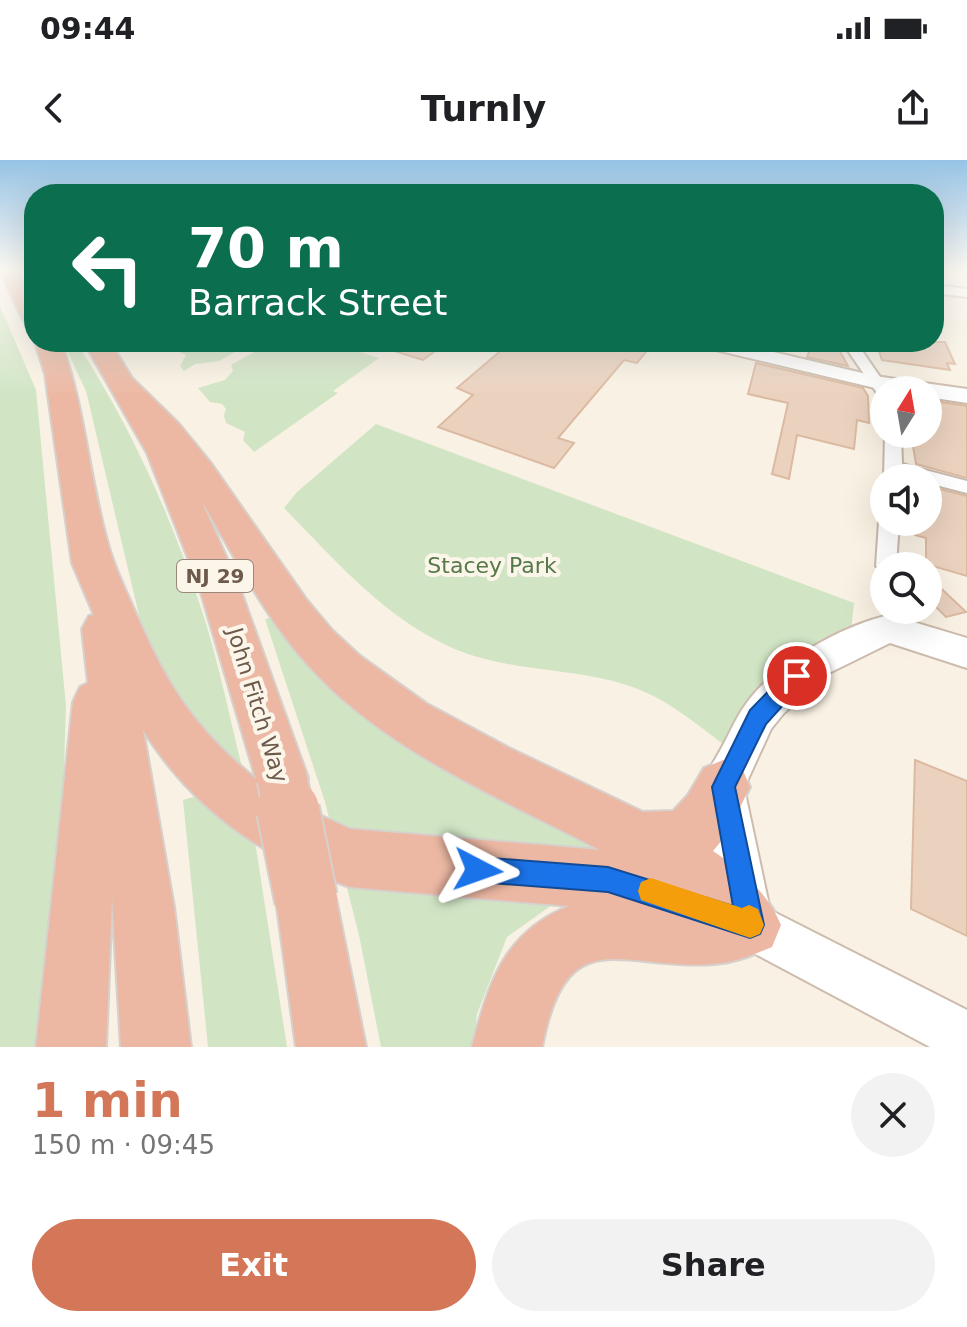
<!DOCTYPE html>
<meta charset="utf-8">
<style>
:root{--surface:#fff;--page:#f2f2f2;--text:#202124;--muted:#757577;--accent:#d47758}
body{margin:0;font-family:"DejaVu Sans",sans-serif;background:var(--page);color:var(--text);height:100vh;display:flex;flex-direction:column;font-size:30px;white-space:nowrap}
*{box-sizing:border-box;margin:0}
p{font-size:26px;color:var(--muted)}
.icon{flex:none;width:44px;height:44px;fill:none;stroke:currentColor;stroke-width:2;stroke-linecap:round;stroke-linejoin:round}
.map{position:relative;height:887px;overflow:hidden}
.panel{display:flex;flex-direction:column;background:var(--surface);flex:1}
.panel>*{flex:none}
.guide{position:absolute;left:24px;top:24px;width:920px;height:168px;border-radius:32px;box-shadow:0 8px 32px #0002;background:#0b6e4f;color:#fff;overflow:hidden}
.needle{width:52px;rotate:11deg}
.controls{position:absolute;left:870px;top:216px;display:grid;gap:16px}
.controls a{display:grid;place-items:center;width:72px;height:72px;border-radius:50%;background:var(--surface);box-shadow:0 8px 32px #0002;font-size:40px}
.pin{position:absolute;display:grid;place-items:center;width:68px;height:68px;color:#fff;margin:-34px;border:4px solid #fff;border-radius:50%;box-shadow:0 2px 8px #0007}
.me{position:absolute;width:88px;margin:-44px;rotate:94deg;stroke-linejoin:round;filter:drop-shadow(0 0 6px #0008)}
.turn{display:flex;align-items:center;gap:28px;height:168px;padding:0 32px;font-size:36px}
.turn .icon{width:104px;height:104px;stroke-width:2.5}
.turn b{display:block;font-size:56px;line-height:68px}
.round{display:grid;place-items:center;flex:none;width:84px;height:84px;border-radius:42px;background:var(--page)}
.overview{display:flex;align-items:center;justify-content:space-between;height:136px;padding:0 32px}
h1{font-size:48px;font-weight:600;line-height:60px;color:var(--accent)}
.button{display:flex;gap:16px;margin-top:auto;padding:16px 32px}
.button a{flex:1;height:92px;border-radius:48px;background:var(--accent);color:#fff;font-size:32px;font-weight:600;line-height:92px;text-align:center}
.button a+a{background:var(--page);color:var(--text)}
.status{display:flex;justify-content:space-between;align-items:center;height:56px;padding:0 40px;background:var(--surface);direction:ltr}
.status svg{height:22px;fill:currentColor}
header{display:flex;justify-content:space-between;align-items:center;height:104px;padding:0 32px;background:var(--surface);font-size:36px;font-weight:600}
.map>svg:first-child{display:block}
.green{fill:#d1e5c5}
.building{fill:#ebd2bf;stroke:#dcbaa2;stroke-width:2}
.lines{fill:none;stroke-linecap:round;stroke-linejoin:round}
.street-casing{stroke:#c8baac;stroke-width:4}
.secondary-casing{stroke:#cdbcad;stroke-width:4}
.highway-casing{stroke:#d6d1cd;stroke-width:4}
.street{fill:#fff;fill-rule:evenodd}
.secondary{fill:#fff;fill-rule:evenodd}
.highway{fill:#ecb8a3;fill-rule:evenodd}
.highway-bridge-far1-casing{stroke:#d6d1cd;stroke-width:53;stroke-linecap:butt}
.highway-bridge-casing{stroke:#d6d1cd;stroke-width:66;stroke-linecap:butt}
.highway-bridge-far1{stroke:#ecb8a3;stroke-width:49}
.highway-bridge{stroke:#ecb8a3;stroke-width:62}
.route{fill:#1a73e8;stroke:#114b97;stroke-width:2}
.slow{fill:#f59e0b}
.labels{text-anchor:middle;stroke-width:8;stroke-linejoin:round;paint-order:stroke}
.shield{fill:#fcf6ea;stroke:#99897c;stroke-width:2}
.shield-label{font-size:20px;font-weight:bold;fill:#6e5a4d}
.park-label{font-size:22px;fill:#56794a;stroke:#fcf6ea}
.street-label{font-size:22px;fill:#6e5a4d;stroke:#fcf6ea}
</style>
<div class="status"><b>09:44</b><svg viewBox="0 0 49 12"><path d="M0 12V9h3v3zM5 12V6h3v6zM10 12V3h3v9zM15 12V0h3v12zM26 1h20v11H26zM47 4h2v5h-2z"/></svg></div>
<header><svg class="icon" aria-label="back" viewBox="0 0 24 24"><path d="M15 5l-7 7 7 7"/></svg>Turnly<svg class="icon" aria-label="share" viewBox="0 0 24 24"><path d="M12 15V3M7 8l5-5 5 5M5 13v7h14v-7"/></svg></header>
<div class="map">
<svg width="967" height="887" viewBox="0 0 967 887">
<rect width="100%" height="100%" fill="#f9f2e4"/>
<g class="green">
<polygon points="0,146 36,230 66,546 60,734 45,887 0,887"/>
<path d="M63,182H76C130,265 170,353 201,448C219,502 230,560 244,615L183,556L146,485L86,231Z"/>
<polygon points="157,182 252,182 219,201 195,204 184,211 180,206 186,195"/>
<polygon points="272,182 328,182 379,198 333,231 338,233 254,292 243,280 245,272 226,263 224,256 226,249 222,244 210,242 198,228 225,220 233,211 231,205"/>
<path d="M376,264L854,443L851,471C783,493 756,523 723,584C695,563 668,540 635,528C578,507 514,513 457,490C386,460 337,402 284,348L297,332Z"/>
<polygon points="276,457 631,689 507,777 477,854 474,887 381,887 359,775 325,642 265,459"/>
<polygon points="207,633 254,675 287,887 208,887 183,640"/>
</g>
<g class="building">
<polygon points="411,182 447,182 423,200 397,192"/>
<polygon points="511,182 625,182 649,188 637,203 624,200 558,278 574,283 554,308 438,267 473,235 457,228"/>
<polygon points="813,182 835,182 848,206 807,197"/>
<polygon points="876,182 945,182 955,204 947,203 950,210 882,200"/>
<polygon points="756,203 863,228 868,236 869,263 857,260 854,289 797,275 789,319 772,314 788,243 748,234"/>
<polygon points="928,240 967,246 967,318 916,304 911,274 928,274"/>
<polygon points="928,326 967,336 967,416 926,404 926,378 915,375 915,362 928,362"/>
<polygon points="928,416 966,452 946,457 928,439"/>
<polygon points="915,600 967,621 967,776 911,749"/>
</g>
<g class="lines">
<g class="street-casing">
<g id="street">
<polygon points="934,125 967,129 967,137 934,133"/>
<polygon points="842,182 856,182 889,230 884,230 884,238 879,236"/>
<polygon points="885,274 901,274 902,304 967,321 967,333 928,323 928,318 884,318"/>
<polygon points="884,357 884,362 899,362 896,406 884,406 884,413 876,406 879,362"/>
</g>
</g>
<g class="secondary-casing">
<g id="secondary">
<polygon points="696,182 731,182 875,216 967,229 967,243 928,237 928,230 875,228 699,186"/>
<path d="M890,455L967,478V508L890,483L827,514L783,554L771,569L744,628L770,750L967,850V887H930L733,782L726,765C721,737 698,649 703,626C706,612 716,599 722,587C730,573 736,557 746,544C774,504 842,465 890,455Z"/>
</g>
</g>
<g class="highway-casing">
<g id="highway">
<polygon points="0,111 19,111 34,137 34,165 25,163 22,158"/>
<path d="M35,182H61C85,247 89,318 108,384C114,406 124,427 133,447C165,522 192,567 256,619L199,426L147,293L84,182H110L132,218L179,264L210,302L306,439L332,470L360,496L427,544L509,588L643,652L673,651L688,635L704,608L723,600L742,608L750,627L727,674L713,691C742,711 767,732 781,765L772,787C753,795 734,803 714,804C621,811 567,758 542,887H472C489,823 503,773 569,746L350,727L328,719L336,739L366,887H296L276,739L285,718L305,709C237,680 183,633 143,570L174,747L191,887H121L112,737L106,887H36L73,542L80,527L88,523L82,469L89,456L94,455L72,403L45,214ZM201,340C234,395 264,456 307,504C385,591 499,637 600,690L350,669L289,641L301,637L308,618L239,426Z"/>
</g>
</g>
<use href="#street" class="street"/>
<use href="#secondary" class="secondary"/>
<use href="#highway" class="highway"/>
<g class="highway-bridge-far1-casing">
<polyline id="highway-bridge-far1" points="282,618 289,652"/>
</g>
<g class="highway-bridge-casing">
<polyline id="highway-bridge" points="288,650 306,739"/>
</g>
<use href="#highway-bridge-far1" class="highway-bridge-far1"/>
<use href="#highway-bridge" class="highway-bridge"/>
</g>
<linearGradient id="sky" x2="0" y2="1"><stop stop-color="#96c3e5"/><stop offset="0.47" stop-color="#fcf9f3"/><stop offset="1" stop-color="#fcf9f3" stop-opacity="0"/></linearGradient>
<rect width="967" height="235" fill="url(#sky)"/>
<polygon class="route" points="797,507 804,509 807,516 804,522 766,564 735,627 764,765 760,774 750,778 608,732 478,722 469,719 466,710 469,701 478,697 608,707 733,746 712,627 750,550 790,509"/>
<polygon class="slow" points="651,718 742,748 749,745 758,749 764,765 760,774 750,778 641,740 638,731 641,722"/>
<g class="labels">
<rect class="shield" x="177" y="400" width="76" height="32" rx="6"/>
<g class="shield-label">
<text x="215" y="423">NJ 29</text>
</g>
<g class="park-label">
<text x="492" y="413">Stacey Park</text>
</g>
<g class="street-label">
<text transform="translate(258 545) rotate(73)" y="8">John Fitch Way</text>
</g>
</g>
</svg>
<div class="controls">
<a><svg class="needle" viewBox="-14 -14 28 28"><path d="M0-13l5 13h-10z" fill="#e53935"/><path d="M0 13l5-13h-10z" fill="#757577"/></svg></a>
<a><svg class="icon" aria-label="sound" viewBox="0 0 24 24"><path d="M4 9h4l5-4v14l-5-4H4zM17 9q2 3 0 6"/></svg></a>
<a><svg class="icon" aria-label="search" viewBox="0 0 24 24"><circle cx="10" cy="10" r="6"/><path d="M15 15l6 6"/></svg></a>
</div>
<div class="pin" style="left:797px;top:516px;background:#d93025"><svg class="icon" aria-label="arrive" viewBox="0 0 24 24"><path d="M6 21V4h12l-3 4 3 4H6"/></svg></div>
<svg class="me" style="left:478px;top:710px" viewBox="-20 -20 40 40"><path d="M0-17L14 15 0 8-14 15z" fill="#1a73e8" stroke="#fff" stroke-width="4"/></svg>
<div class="guide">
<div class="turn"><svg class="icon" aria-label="left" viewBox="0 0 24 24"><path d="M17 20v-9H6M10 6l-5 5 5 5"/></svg><div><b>70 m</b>Barrack Street</div></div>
</div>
</div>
<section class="panel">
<div class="overview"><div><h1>1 min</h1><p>150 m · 09:45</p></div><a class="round"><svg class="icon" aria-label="close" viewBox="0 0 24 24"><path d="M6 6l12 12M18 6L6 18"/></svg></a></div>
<div class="button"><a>Exit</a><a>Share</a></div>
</section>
